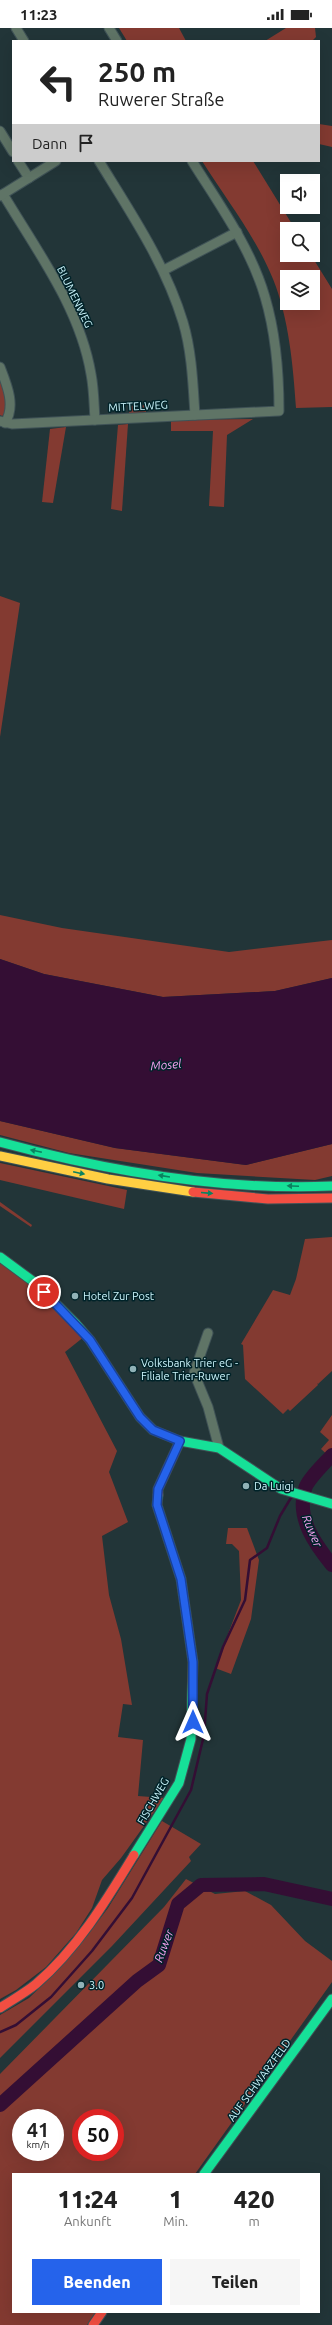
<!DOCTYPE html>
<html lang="de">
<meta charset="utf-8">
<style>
:root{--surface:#fff;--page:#f6f6f6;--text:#222;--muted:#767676;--accent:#2563eb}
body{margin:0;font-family:Ubuntu,sans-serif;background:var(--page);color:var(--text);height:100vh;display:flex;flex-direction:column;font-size:15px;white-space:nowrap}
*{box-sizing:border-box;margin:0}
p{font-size:13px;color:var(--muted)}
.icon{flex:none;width:22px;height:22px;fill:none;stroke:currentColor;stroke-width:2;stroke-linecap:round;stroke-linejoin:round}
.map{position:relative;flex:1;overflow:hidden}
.details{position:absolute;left:12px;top:2145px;width:308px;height:140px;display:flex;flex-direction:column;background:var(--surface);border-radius:0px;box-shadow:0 4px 16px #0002}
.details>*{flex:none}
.banner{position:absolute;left:12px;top:12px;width:308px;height:122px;border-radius:0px;box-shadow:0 4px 16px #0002;background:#fff;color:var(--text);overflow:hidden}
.buttons{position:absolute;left:280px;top:146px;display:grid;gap:8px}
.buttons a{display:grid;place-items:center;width:40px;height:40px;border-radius:0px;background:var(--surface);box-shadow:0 4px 16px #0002;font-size:20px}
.speed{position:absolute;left:12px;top:2081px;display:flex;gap:8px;font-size:20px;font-weight:700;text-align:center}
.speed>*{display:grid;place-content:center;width:52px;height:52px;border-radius:50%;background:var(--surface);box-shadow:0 4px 16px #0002;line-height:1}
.speed small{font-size:10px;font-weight:400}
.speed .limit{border:6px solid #d22;background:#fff;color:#111}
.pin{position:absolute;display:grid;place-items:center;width:34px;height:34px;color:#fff;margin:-17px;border:2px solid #fff;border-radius:50%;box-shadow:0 1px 4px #0007}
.me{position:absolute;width:44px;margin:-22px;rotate:0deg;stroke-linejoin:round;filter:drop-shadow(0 0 3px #0008)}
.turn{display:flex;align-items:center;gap:14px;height:84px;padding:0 20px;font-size:18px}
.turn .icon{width:52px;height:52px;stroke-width:2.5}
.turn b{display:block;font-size:28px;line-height:34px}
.then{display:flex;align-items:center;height:38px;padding:0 20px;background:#0003;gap:8px;font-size:15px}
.eta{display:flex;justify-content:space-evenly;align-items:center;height:68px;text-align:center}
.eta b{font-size:24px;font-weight:800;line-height:28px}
.cta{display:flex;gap:8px;margin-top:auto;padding:8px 20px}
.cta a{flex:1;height:46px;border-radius:0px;background:var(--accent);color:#fff;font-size:16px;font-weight:800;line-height:46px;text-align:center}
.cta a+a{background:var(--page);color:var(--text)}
.status{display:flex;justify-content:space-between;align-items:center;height:28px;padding:0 20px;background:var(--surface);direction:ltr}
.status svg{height:11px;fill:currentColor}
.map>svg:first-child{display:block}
.green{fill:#833a31;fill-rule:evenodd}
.water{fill:#340e34}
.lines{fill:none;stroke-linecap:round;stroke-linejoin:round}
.stream{stroke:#340e34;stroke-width:2.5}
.river{stroke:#340e34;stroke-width:14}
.street-casing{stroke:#3f5256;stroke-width:11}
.fast-casing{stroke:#3f5256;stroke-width:11}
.slow-casing{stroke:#3f5256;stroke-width:11}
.jam-casing{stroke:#3f5256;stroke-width:11}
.street{stroke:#5f7466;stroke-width:9}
.fast{stroke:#16e098;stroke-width:9}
.slow{stroke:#ffcf43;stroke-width:9}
.jam{stroke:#f24e42;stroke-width:9}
.oneway{fill:#0b8260}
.route-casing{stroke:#184099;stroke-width:10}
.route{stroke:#2563eb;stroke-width:7}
.poi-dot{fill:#90b2b7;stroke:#002329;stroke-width:1.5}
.labels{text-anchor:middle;stroke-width:3;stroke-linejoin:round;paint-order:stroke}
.street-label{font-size:11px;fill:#ccf5fc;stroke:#002329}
.poi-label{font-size:11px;fill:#ccf5fc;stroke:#002329;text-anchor:start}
.water-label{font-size:12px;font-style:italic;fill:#f8a2f2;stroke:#002329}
</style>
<div class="status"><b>11:23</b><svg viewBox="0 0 49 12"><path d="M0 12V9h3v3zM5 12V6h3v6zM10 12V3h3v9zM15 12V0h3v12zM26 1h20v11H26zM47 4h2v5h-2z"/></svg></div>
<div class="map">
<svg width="332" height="2297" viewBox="0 0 332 2297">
<rect width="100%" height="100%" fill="#223538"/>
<g class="green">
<polygon points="119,0 179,0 186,13 127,13"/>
<polygon points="286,0 315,0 316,9 312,13 265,13"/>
<polygon points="319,96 332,98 332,119 319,116"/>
<path d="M202,133H253L295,201H287V227H311L332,261V379L296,380C293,337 289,291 273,251C256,209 226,171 202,133ZM287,249H313V275H287Z"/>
<polygon points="0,349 9,378 7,385 2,388 0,387"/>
<polygon points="146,377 146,386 129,386 129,378"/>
<polygon points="253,391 227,407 224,479 209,478 213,403 171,403 171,392"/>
<polygon points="128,396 122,483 111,481 118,397"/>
<polygon points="66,399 53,475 42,474 50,401"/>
<polygon points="0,568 20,575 0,709"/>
<polygon points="0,887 62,900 229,924 332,912 332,950 275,963 163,969 44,946 0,931"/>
<polygon points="0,1093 115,1120 246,1137 332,1116 332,1148 315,1152 197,1145 69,1125 0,1107"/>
<polygon points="0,1135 127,1162 124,1181 0,1152"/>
<polygon points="0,1174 32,1197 31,1199 0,1178"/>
<polygon points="332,1209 332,1343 318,1356 317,1355 318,1357 290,1383 288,1381 283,1386 245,1351 243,1317 241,1316 273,1262 290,1267 296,1251 305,1211"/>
<polygon points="0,1230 85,1308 65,1324 117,1423 109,1444 128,1494 102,1508 109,1567 121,1611 132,1677 123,1676 118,1709 143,1712 138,1768 164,1770 121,1830 102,1852 92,1880 76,1905 46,1939 16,1962 0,1971"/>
<polygon points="332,1387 332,1431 321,1421 329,1412 320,1404"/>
<polygon points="228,1500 247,1500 259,1532 251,1591 231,1646 215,1640 241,1572 239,1523 232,1516 226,1516"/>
<polygon points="162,1793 201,1816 189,1829 191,1833 112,1918 0,2030 0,1987 29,1970 54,1946 87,1908 108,1880"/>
<path d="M186,1851L215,1866L245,1863L271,1877L305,1913L332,1933V1954L195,2146H13V2284H96L87,2297H0V2046L164,1879ZM21,2090H55V2124H21ZM81,2090H115V2124H81Z"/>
</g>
<polygon class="water" points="0,931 44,946 163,969 275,963 332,950 332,1116 246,1137 115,1120 0,1093"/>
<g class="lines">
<polyline class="stream" points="0,2004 16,1997 51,1969 92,1923 132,1870 191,1762 204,1707 207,1666 223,1619 245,1572 250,1532 267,1520 280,1488 292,1468"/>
<g class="river">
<path d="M332,1427C325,1435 307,1452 305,1461C296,1490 315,1516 332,1537"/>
<polyline points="0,2077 137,1953 159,1937 178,1876 201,1857 264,1856 332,1871"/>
</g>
<g class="street-casing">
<g id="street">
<polyline points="16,0 24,13"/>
<polyline points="109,0 117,13"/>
<polyline points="0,103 13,124"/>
<polyline points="18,133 29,150"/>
<path d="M99,133C131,185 165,235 183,294C192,324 193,357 195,387"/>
<path d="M3,166C37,223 80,280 91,346C94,361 94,377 95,392"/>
<polyline points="0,168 56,133"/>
<polyline points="164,242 237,204"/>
<path d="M0,339C7,357 16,378 5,395"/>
<path d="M0,393L12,396L279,383C279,345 276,306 265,269C251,220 219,176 192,133"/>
<polyline points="208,1305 194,1345 208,1379 219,1420"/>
</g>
</g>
<g class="fast-casing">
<g id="fast">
<path d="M0,1114C107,1143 221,1163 332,1158"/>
<polyline points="0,1229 34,1254 76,1296 90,1312 140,1389 153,1402 180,1413 219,1420 281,1461 332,1476"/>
<polyline points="134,1827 179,1755 191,1711 193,1634 181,1551 157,1477 158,1467"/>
<polyline points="204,2146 332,1971"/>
</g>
</g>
<g class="slow-casing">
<polyline id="slow" points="0,1128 108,1151 193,1164"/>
</g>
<g class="jam-casing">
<g id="jam">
<polyline points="193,1164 268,1171 332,1170"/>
<polyline points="158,1467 158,1461 180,1413"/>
<path d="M0,1980C12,1972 25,1965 36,1956C77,1921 106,1873 134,1827"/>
<polyline points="93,2297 102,2284"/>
</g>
</g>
<use href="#street" class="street"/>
<use href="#fast" class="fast"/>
<use href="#slow" class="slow"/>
<use href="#jam" class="jam"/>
</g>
<defs><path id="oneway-solid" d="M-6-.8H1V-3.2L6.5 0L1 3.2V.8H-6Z"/></defs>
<g class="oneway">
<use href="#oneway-solid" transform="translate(36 1123) rotate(-168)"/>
<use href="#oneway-solid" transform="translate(79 1145) rotate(12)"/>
<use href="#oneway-solid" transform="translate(164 1148) rotate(-171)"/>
<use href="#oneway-solid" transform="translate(293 1158) rotate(-178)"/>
<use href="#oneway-solid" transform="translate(207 1165) rotate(5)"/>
</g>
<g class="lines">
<g class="route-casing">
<polyline id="route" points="44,1264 90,1312 140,1389 153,1402 180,1413 158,1461 157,1477 181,1551 193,1634 193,1694"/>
</g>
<use href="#route" class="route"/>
</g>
<g class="poi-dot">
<circle cx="75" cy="1268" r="4"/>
<circle cx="133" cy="1341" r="4"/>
<circle cx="246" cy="1458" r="4"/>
<circle cx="81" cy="1957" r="4"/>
</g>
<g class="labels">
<g class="street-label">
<text transform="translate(75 269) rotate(64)" y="4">BLUMENWEG</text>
<text transform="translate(138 378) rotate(-3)" y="4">MITTELWEG</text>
<text transform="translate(153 1773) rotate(-60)" y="4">FISCHWEG</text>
<text transform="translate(259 2052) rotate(-54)" y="4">AUF SCHWARZFELD</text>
</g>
<g class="poi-label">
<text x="83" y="1272">Hotel Zur Post</text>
<text x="141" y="1339">Volksbank Trier eG -<tspan x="141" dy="13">Filiale Trier-Ruwer</tspan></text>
<text x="254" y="1462">Da Luigi</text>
<text x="89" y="1961">3.0</text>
</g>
<g class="water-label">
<text transform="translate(166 1037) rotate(-5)" y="4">Mosel</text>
<text transform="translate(312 1503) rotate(67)" y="4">Ruwer</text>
<text transform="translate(164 1918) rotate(-69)" y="4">Ruwer</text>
</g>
</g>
</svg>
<div class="buttons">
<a><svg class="icon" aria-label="sound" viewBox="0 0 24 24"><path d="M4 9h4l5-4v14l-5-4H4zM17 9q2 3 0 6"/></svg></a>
<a><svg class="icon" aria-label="search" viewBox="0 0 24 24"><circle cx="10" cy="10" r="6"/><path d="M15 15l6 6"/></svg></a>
<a><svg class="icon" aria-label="layers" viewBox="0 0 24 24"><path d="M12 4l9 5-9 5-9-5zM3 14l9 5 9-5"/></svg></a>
</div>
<div class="speed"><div>41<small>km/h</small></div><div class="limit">50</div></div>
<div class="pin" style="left:44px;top:1264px;background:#d93025"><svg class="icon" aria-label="arrive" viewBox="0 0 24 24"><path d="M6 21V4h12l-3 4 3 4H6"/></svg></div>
<svg class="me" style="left:193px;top:1694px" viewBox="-20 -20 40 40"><path d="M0-17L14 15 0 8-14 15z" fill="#2563eb" stroke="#fff" stroke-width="4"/></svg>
<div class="banner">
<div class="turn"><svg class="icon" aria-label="left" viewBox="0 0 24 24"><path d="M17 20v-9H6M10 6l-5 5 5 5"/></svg><div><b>250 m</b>Ruwerer Straße</div></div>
<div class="then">Dann<svg class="icon" aria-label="arrive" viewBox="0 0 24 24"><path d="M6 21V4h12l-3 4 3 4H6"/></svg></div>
</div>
<section class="details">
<div class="eta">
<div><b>11:24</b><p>Ankunft</p></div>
<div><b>1</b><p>Min.</p></div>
<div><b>420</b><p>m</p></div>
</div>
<div class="cta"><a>Beenden</a><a>Teilen</a></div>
</section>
</div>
